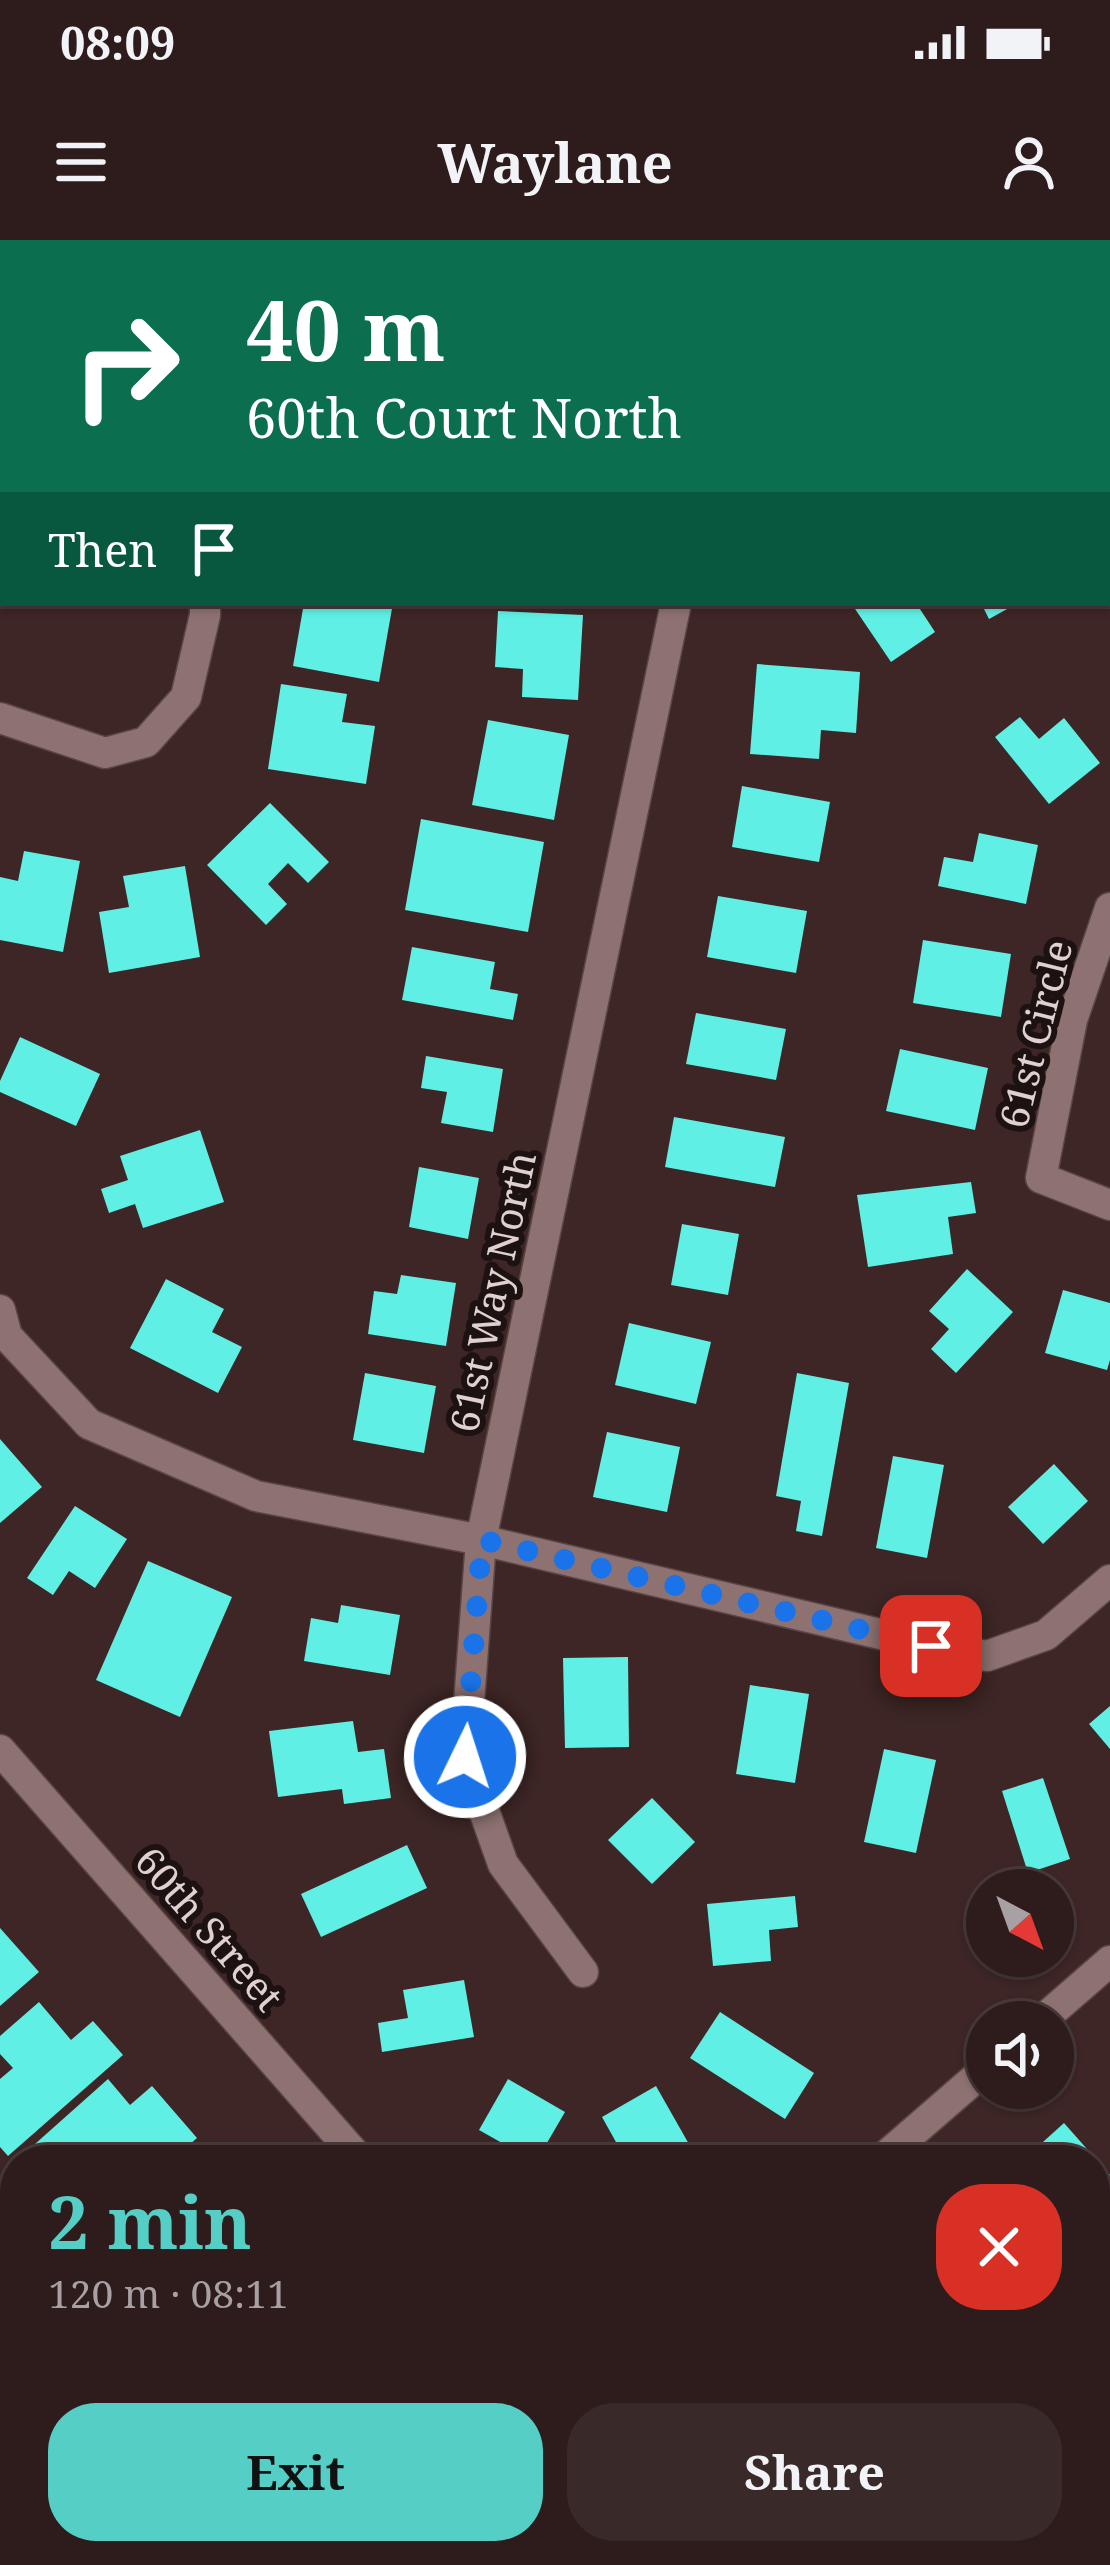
<!DOCTYPE html>
<meta charset="utf-8">
<style>
:root{--surface:#2e1c1c;--page:#3a2929;--text:#f1f3f6;--muted:#a7a1a3;--line:#493a3b;--accent:#55cec5}
body{margin:0;font-family:"Noto Serif",serif;background:var(--page);color:var(--text);height:100vh;display:flex;flex-direction:column;font-size:45px;white-space:nowrap}
*{box-sizing:border-box;margin:0}
p{font-size:39px;color:var(--muted)}
.icon{flex:none;width:66px;height:66px;fill:none;stroke:currentColor;stroke-width:2;stroke-linecap:round;stroke-linejoin:round}
.map{position:relative;flex:1;overflow:hidden}
.drawer{position:absolute;left:0px;top:1905px;width:1110px;height:420px;display:flex;flex-direction:column;background:var(--surface);border-radius:48px 48px 0 0;box-shadow:0 3px 9px #0004,0 0 0 3px var(--line)}
.drawer>*{flex:none}
.banner{position:absolute;left:0px;top:0px;width:1110px;height:366px;box-shadow:0 3px 9px #0004,0 0 0 3px var(--line);background:#0b6e4f;color:#fff;overflow:hidden}
.needle{width:78px;rotate:139deg}
.buttons{position:absolute;left:966px;top:1629px;display:grid;gap:24px}
.buttons a{display:grid;place-items:center;width:108px;height:108px;border-radius:50%;background:var(--surface);box-shadow:0 3px 9px #0004,0 0 0 3px var(--line);font-size:60px}
.pin{position:absolute;display:grid;place-items:center;width:102px;height:102px;color:#fff;margin:-51px;border-radius:24px;box-shadow:0 6px 18px #0006}
.me{position:absolute;width:132px;margin:-66px;rotate:4deg;stroke-linejoin:round;filter:drop-shadow(0 0 9px #0008)}
.turn{display:flex;align-items:center;gap:42px;height:252px;padding:0 48px;font-size:54px}
.turn .icon{width:156px;height:156px;stroke-width:2.5}
.turn b{display:block;font-size:84px;line-height:102px}
.then{display:flex;align-items:center;height:114px;padding:0 48px;background:#0003;gap:24px;font-size:45px}
.round{display:grid;place-items:center;flex:none;width:126px;height:126px;border-radius:48px;background:var(--page)}
.summary{display:flex;align-items:center;justify-content:space-between;height:204px;padding:0 48px}
h1{font-size:72px;font-weight:700;line-height:90px;color:var(--accent)}
.button{display:flex;gap:24px;margin-top:auto;padding:24px 48px}
.button a{flex:1;height:138px;border-radius:48px;background:var(--accent);color:#111;font-size:48px;font-weight:700;line-height:138px;text-align:center}
.button a+a{background:var(--page);color:var(--text)}
.status{display:flex;justify-content:space-between;align-items:center;height:84px;padding:0 60px;background:var(--surface);direction:ltr}
.status svg{height:33px;fill:currentColor}
header{display:flex;justify-content:space-between;align-items:center;height:156px;padding:0 48px;background:var(--surface);font-size:54px;font-weight:700}
.map>svg:first-child{display:block}
.water{fill:#310307}
.building{fill:#60efe4}
.lines{fill:none;stroke-linecap:round;stroke-linejoin:round}
.minor-casing{stroke:#584544;stroke-width:33}
.tertiary-casing{stroke:#584544;stroke-width:33}
.minor{stroke:#8d7271;stroke-width:30}
.tertiary{stroke:#8d7271;stroke-width:30}
.route{stroke:#1a73e8;stroke-width:21;stroke-dasharray:0 37.8}
.labels{text-anchor:middle;stroke-width:12;stroke-linejoin:round;paint-order:stroke}
.street-label{font-size:39px;fill:#e0d1d0;stroke:#1d1212}
</style>
<div class="status"><b>08:09</b><svg viewBox="0 0 49 12"><path d="M0 12V9h3v3zM5 12V6h3v6zM10 12V3h3v9zM15 12V0h3v12zM26 1h20v11H26zM47 4h2v5h-2z"/></svg></div>
<header><svg class="icon" aria-label="menu" viewBox="0 0 24 24"><path d="M4 6h16M4 12h16M4 18h16"/></svg>Waylane<svg class="icon" aria-label="person" viewBox="0 0 24 24"><circle cx="12" cy="8" r="4"/><path d="M4 21q1-7 8-7t8 7"/></svg></header>
<div class="map">
<svg width="1110" height="2325" viewBox="0 0 1110 2325">
<rect width="100%" height="100%" fill="#3d2625"/>
<polygon class="water" points="0,2010 15,2025 15,2165 0,2179"/>
<g class="building">
<polygon points="304,363 393,363 379,442 293,426"/>
<polygon points="851,363 916,363 935,392 891,422"/>
<polygon points="981,363 1018,363 989,379"/>
<polygon points="498,371 583,375 578,460 522,457 523,429 495,427"/>
<polygon points="757,424 860,432 856,493 821,490 819,519 750,514"/>
<polygon points="281,444 347,454 342,482 375,486 366,544 268,529"/>
<polygon points="1020,477 1039,499 1064,478 1100,523 1049,564 995,497"/>
<polygon points="488,480 569,495 554,580 472,565"/>
<polygon points="742,546 830,562 819,622 732,607"/>
<polygon points="270,563 329,622 308,643 288,623 268,644 287,664 266,685 207,625"/>
<polygon points="421,579 544,602 528,692 405,670"/>
<polygon points="979,593 1038,605 1026,664 938,646 944,617 973,622"/>
<polygon points="24,611 80,621 63,712 0,700 0,637 18,641"/>
<polygon points="185,626 200,717 109,733 99,672 129,667 123,636"/>
<polygon points="718,656 807,671 796,733 707,717"/>
<polygon points="923,700 1011,714 1001,777 913,763"/>
<polygon points="412,707 495,722 490,749 518,754 513,780 402,760"/>
<polygon points="696,773 786,789 776,840 686,824"/>
<polygon points="20,797 100,834 76,886 0,852 0,841"/>
<polygon points="900,809 988,828 975,890 886,871"/>
<polygon points="426,816 503,829 493,892 441,883 447,852 421,848"/>
<polygon points="674,877 785,897 775,947 665,927"/>
<polygon points="200,890 224,962 143,988 135,964 109,973 101,949 128,940 120,916"/>
<polygon points="419,927 479,938 468,999 409,987"/>
<polygon points="971,942 976,973 948,977 953,1014 868,1027 857,955"/>
<polygon points="682,984 739,994 728,1055 671,1045"/>
<polygon points="967,1029 1013,1072 956,1133 931,1109 949,1089 929,1071"/>
<polygon points="401,1035 456,1043 446,1106 368,1094 374,1051 397,1054"/>
<polygon points="166,1039 224,1069 212,1092 242,1107 218,1153 130,1108"/>
<polygon points="1063,1050 1110,1063 1110,1120 1107,1130 1045,1113"/>
<polygon points="629,1083 711,1102 696,1164 615,1145"/>
<polygon points="365,1133 436,1146 424,1213 353,1200"/>
<polygon points="797,1133 849,1143 822,1296 796,1291 801,1261 776,1256"/>
<polygon points="607,1192 680,1207 667,1272 593,1257"/>
<polygon points="0,1199 42,1247 0,1283"/>
<polygon points="893,1216 944,1225 927,1318 876,1308"/>
<polygon points="1054,1224 1088,1261 1043,1304 1008,1267"/>
<polygon points="75,1266 127,1299 95,1348 69,1331 53,1355 27,1338"/>
<polygon points="148,1321 232,1357 180,1477 96,1440"/>
<polygon points="341,1365 400,1375 390,1435 304,1421 311,1378 338,1383"/>
<polygon points="628,1417 629,1507 565,1508 563,1418"/>
<polygon points="750,1445 809,1454 795,1543 736,1534"/>
<polygon points="1110,1466 1110,1509 1089,1484"/>
<polygon points="353,1481 358,1512 384,1509 391,1558 344,1564 342,1549 278,1557 269,1491"/>
<polygon points="884,1509 936,1520 916,1613 864,1602"/>
<polygon points="1043,1538 1070,1619 1028,1633 1002,1551"/>
<polygon points="652,1558 695,1602 652,1644 608,1600"/>
<polygon points="407,1605 427,1648 321,1697 301,1654"/>
<polygon points="795,1656 798,1687 769,1690 771,1721 713,1726 707,1664"/>
<polygon points="0,1688 39,1732 0,1766"/>
<polygon points="464,1740 474,1797 382,1812 378,1783 408,1778 403,1750"/>
<polygon points="39,1762 71,1800 93,1781 123,1815 8,1916 0,1907 0,1839 13,1828 0,1814 0,1796"/>
<polygon points="720,1772 814,1833 785,1879 690,1818"/>
<polygon points="108,1839 130,1865 152,1846 197,1898 172,1920 17,1920"/>
<polygon points="508,1839 565,1872 537,1920 532,1920 479,1890"/>
<polygon points="656,1846 698,1920 626,1920 602,1877"/>
<polygon points="1064,1883 1110,1935 1110,1979 1102,1970 1095,1977 1095,1920 1023,1920"/>
<polygon points="88,2310 147,2310 161,2325 71,2325"/>
<polygon points="177,2310 250,2310 232,2325 190,2325"/>
<polygon points="852,2310 932,2310 934,2314 911,2325 860,2325"/>
</g>
<g class="lines">
<g class="minor-casing">
<g id="minor">
<polyline points="577,0 578,3"/>
<polyline points="0,249 3,249"/>
<polyline points="0,478 105,513 146,502 186,457 205,375 205,363"/>
<polyline points="1110,668 1072,780 1041,938 1110,965"/>
<polyline points="0,1070 7,1096 89,1184 256,1256 481,1300 931,1406 987,1416 1046,1395 1110,1340"/>
<polyline points="583,1732 503,1624 465,1517 481,1300 676,363"/>
<polyline points="1095,2143 1110,2129"/>
<polyline points="1095,2294 1110,2311"/>
</g>
</g>
<g class="tertiary-casing">
<g id="tertiary">
<polyline points="0,1510 360,1920"/>
<polyline points="1040,1782 1110,1721"/>
<polyline points="881,1920 987,1828"/>
<polyline points="701,2310 714,2325"/>
<polyline points="413,2325 431,2310"/>
</g>
</g>
<use href="#minor" class="minor"/>
<use href="#tertiary" class="tertiary"/>
</g>
<g class="lines">
<polyline class="route" points="465,1517 482,1300 931,1406"/>
</g>
<g class="labels">
<g class="street-label">
<text transform="translate(1036 794) rotate(-76)" y="14">61st Circle</text>
<text transform="translate(493 1052) rotate(-78)" y="14">61st Way North</text>
<text transform="translate(209 1689) rotate(49)" y="14">60th Street</text>
</g>
</g>
</svg>
<div class="buttons">
<a><svg class="needle" viewBox="-14 -14 28 28"><path d="M0-13l5 13h-10z" fill="#e53935"/><path d="M0 13l5-13h-10z" fill="#a7a1a3"/></svg></a>
<a><svg class="icon" aria-label="sound" viewBox="0 0 24 24"><path d="M4 9h4l5-4v14l-5-4H4zM17 9q2 3 0 6"/></svg></a>
</div>
<div class="pin" style="left:931px;top:1406px;background:#d93025"><svg class="icon" aria-label="arrive" viewBox="0 0 24 24"><path d="M6 21V4h12l-3 4 3 4H6"/></svg></div>
<svg class="me" style="left:465px;top:1517px" viewBox="-20 -20 40 40"><circle r="17" fill="#1a73e8" stroke="#fff" stroke-width="3"/><path d="M0-11L8 9 0 5-8 9z" fill="#fff"/></svg>
<div class="banner">
<div class="turn"><svg class="icon" aria-label="right" viewBox="0 0 24 24"><path d="M7 20v-9h11M14 6l5 5-5 5"/></svg><div><b>40 m</b>60th Court North</div></div>
<div class="then">Then<svg class="icon" aria-label="arrive" viewBox="0 0 24 24"><path d="M6 21V4h12l-3 4 3 4H6"/></svg></div>
</div>
<section class="drawer">
<div class="summary"><div><h1>2 min</h1><p>120 m · 08:11</p></div><a class="round" style="background:#d93025;color:#fff"><svg class="icon" aria-label="close" viewBox="0 0 24 24"><path d="M6 6l12 12M18 6L6 18"/></svg></a></div>
<div class="button"><a>Exit</a><a>Share</a></div>
</section>
</div>
